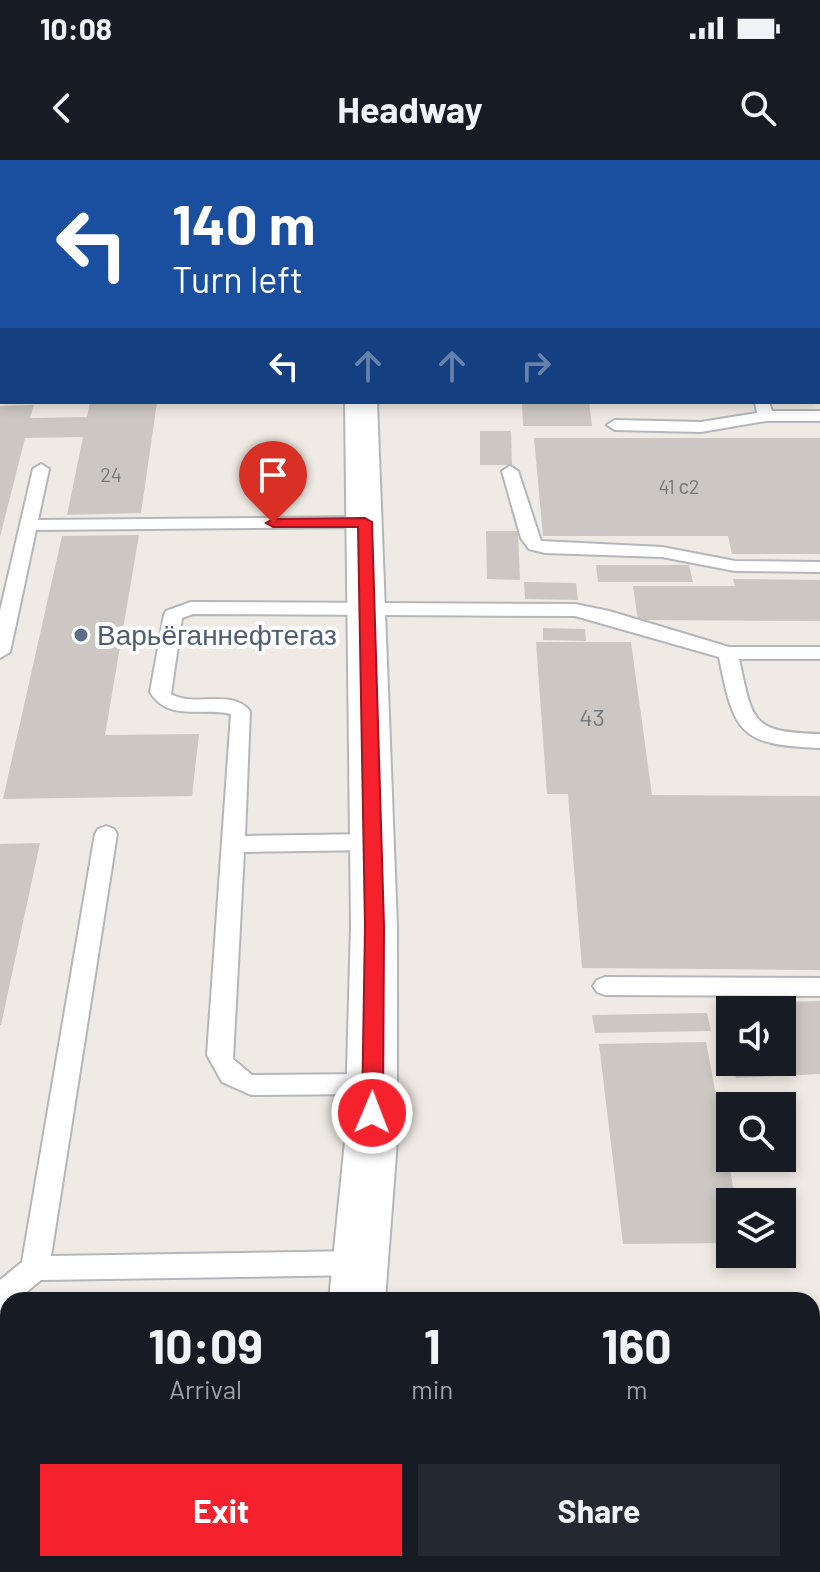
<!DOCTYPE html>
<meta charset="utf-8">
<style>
:root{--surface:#171b24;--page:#242831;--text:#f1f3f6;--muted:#9ea1a6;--accent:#f5222e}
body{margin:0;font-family:Barlow,sans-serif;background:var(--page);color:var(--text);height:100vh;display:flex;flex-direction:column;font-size:30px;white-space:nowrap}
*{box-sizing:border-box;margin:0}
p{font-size:26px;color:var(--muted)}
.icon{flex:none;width:44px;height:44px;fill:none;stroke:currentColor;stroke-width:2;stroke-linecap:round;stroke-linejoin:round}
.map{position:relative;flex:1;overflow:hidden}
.sheet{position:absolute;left:0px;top:1132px;width:820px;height:280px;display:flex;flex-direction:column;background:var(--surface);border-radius:24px 24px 0 0;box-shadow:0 4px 12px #0003}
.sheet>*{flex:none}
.banner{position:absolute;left:0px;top:0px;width:820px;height:244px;box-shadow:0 4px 12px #0003;background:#1a4fa0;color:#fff;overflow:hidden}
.tools{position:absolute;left:716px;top:836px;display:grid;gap:16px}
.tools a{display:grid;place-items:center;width:80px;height:80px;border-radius:0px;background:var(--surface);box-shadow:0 4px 12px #0003;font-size:40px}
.pin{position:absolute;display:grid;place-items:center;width:68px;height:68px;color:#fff;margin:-82px -34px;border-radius:50% 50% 50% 0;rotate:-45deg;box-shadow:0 0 8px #0007}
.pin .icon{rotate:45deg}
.me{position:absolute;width:88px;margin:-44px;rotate:1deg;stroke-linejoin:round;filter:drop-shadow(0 0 6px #0008)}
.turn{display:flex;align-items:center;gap:28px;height:168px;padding:0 40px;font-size:36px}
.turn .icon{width:104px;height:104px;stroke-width:2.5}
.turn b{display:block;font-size:56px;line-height:68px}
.lanes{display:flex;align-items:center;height:76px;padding:0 40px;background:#0003;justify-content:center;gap:40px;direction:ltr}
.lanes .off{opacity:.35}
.eta{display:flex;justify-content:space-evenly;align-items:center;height:136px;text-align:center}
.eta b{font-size:48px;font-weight:700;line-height:56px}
.action{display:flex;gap:16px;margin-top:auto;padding:16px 40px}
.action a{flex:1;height:92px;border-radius:0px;background:var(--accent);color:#fff;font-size:32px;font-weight:700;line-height:92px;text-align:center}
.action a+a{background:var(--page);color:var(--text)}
.status{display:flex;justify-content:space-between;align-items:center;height:56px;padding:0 40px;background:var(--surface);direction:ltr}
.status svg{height:22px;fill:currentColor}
header{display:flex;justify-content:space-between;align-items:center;height:104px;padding:0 40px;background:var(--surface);font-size:36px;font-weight:700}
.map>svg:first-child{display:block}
.building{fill:#ccc7c2}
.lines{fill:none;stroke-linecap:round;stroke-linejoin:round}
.lane-casing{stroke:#b3b7bb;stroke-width:4}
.street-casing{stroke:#b3b7bb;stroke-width:4}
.lane{fill:#fff;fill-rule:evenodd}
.street{fill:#fff;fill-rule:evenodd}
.route{fill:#f5222e;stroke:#9f161e;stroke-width:2}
.service-dot{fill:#5c6f8a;stroke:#fff;stroke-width:3}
.labels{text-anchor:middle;stroke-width:8;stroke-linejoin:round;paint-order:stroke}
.far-number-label{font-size:20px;fill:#777a7c}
.number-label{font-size:24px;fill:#777a7c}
.service-label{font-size:28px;fill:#4e5e75;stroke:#fff;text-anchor:start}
</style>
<div class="status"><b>10:08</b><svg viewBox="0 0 49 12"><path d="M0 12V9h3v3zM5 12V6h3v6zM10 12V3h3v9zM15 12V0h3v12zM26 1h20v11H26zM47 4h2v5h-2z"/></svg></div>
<header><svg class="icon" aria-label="back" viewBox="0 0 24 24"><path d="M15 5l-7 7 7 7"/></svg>Headway<svg class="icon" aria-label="search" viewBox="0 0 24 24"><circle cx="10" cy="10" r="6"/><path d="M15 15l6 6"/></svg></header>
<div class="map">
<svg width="820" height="1412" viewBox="0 0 820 1412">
<rect width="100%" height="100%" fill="#efeae3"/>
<g class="building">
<polygon points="90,242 157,242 141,353 67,355 83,277 25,278 0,377 0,246 34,245 30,258 87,257"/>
<polygon points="522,242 589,242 592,266 523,266"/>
<polygon points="480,271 511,271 512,305 480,305"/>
<polygon points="534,278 820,278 820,394 732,394 728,376 543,376"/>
<polygon points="486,371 518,371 520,420 487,419"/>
<polygon points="139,375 105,575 199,574 192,636 3,639 62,376"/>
<polygon points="596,405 689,405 693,422 598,422"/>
<polygon points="733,419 820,420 820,461 638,460 633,426 735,426"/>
<polygon points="524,422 576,423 578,440 525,439"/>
<polygon points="543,468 585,469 586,481 543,480"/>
<polygon points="536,482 631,482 652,635 820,636 820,810 582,808 568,634 547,634"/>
<polygon points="40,683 1,865 0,865 0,684"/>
<polygon points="820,841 820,914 736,918 732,902 782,902 782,850 730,850 729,887 719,844"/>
<polygon points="707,853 711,871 595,873 592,855"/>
<polygon points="706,882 736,1042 730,1042 730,1083 623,1084 599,884"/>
<polygon points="99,1132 98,1140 47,1140 48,1133"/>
</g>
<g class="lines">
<g class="lane-casing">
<g id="lane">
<polygon points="203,0 216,0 217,2 204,2"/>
<polygon points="476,0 488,0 489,2 477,2"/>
<polygon points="751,0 763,0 764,2 752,2"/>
<rect x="818" y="10" width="2" height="8"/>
<polygon points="0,67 2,67 0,76"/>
<rect x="818" y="89" width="2" height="9"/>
<rect x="818" y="162" width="2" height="8"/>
<rect x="0" y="219" width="2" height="10"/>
<polygon points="755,242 769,242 772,251 820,251 820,261 766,261 701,272 615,270 607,265 615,260 701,262 757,253"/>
<polygon points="41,304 49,309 38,360 365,357 374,362 365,367 36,370 10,492 0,498 0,451 33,309"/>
<polygon points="510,306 518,311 541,381 662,387 735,401 820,402 820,412 735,411 662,397 545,393 529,389 521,378 502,311"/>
<path d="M191,442L575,444L609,451L729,487H820V499H739C753,563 751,572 820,574V588C739,585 734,573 719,497L575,456L193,454L182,458L171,534C195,548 232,528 250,551L245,676L373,674L381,677L384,682L381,687L373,690L244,692L233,899L252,915L373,914L382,917L385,924L382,931L373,934L251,935L222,922L207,895L231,554C202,547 168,562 150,532L164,455L166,451Z"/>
<polygon points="106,666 114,669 117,674 51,1096 360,1091 370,1094 374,1103 370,1112 360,1115 41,1120 17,1140 8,1140 8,1147 0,1150 0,1120 22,1102 95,674 98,669"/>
<polygon points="605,817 820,818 820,836 605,835 597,832 593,826 597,820"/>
</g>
</g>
<g class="street-casing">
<g id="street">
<polygon points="336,0 362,0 363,2 337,2"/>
<polygon points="345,242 377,242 397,766 397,981 385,1140 329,1140 345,981 351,766"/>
<polygon points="301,1404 363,1404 362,1412 300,1412"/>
</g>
</g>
<use href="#lane" class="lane"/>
<use href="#street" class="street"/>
</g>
<polygon class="route" points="365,358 372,362 384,766 383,953 380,959 372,961 365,959 362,953 365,766 358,367 273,367 266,363 273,359"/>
<circle class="service-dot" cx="81" cy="475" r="8"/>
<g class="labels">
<g class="far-number-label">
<text x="111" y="322">24</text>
<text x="679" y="334">41 с2</text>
</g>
<g class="number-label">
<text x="592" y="566">43</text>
</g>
<g class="service-label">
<text x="97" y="485">Варьёганнефтегаз</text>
</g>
</g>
</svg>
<div class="tools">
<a><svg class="icon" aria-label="sound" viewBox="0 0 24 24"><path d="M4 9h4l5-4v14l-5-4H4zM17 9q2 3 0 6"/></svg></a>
<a><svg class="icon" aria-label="search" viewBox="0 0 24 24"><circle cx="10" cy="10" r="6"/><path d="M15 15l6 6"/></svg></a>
<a><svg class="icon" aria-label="layers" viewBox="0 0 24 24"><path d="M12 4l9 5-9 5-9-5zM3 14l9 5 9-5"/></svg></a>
</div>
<div class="pin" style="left:273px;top:363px;background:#d93025"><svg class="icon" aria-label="arrive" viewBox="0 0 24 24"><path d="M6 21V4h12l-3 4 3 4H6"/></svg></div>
<svg class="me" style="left:372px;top:953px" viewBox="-20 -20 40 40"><circle r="17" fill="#f5222e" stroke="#fff" stroke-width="3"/><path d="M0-11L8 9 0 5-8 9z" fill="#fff"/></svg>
<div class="banner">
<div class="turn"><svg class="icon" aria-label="left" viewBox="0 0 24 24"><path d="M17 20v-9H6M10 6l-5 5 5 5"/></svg><div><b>140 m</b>Turn left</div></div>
<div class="lanes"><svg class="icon" aria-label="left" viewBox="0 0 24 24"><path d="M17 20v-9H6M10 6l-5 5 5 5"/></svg><svg class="icon off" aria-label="ahead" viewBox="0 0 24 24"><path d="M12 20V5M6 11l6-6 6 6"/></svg><svg class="icon off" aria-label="ahead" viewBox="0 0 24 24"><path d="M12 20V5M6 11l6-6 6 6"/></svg><svg class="icon off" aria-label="right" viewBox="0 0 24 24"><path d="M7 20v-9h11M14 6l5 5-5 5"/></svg></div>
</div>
<section class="sheet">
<div class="eta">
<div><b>10:09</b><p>Arrival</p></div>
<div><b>1</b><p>min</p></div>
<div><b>160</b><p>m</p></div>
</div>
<div class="action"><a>Exit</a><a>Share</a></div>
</section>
</div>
